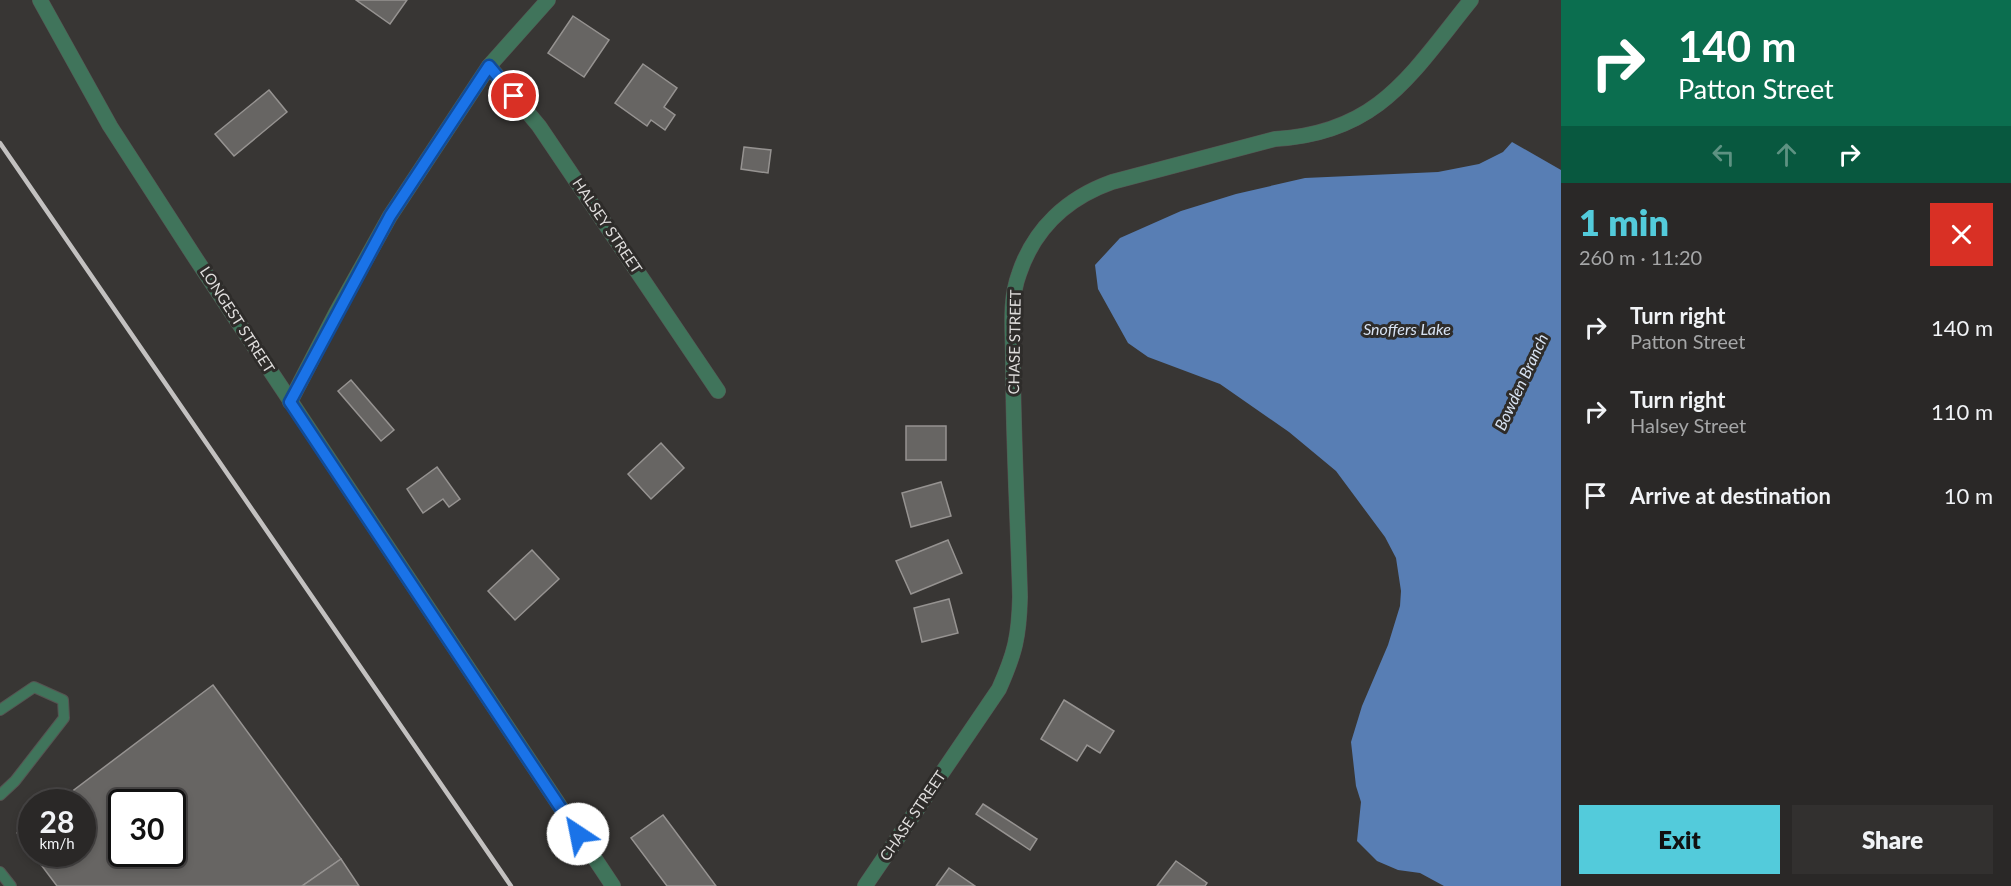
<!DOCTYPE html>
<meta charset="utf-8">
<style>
:root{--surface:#2a2827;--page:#32302f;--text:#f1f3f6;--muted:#a5a6a7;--line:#464444;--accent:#53cbdb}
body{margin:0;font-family:Lato,sans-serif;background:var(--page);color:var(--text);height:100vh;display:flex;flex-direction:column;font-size:22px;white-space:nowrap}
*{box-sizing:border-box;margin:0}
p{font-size:20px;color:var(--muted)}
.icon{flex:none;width:33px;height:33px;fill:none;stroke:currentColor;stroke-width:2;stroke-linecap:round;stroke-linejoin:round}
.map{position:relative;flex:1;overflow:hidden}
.drawer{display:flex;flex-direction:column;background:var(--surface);width:450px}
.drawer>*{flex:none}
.hud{background:#0b6e4f;color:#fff;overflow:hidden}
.speed{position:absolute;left:18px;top:789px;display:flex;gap:12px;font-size:30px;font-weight:700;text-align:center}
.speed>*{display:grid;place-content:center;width:78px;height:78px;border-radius:50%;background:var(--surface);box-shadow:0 3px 9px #0003,0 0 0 2px var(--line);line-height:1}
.speed small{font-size:15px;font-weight:400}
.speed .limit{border:3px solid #111;border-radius:9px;background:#fff;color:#111}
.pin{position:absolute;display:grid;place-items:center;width:51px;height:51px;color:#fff;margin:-26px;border:3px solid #fff;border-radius:50%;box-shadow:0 2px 6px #0007}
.me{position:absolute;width:66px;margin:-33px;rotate:326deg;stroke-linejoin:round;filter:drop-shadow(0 0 4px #0008)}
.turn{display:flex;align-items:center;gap:21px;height:126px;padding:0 18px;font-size:27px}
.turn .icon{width:78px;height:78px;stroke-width:2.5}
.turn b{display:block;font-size:42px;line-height:51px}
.lanes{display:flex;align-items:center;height:57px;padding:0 18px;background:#0003;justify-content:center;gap:30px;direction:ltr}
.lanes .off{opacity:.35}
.round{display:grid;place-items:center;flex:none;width:63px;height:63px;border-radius:0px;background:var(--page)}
.headline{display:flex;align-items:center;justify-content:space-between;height:102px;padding:0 18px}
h1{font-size:36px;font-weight:800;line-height:45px;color:var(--accent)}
.primary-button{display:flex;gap:12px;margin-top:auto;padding:12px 18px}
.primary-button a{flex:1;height:69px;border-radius:0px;background:var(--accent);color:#111;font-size:24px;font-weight:800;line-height:69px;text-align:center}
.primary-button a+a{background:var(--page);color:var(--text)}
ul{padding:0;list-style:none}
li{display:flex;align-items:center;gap:18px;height:84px;padding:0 18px}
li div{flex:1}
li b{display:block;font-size:22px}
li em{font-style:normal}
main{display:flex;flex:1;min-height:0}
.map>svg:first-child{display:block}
.water{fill:#587eb4}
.building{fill:#676563;stroke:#969391;stroke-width:1.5;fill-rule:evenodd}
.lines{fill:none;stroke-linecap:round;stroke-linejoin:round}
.lane-casing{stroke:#565452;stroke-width:12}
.street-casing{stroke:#565452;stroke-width:16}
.lane{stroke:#40745b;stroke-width:10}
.street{stroke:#40745b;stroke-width:15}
.rail{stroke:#c3c1c0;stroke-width:4.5}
.route-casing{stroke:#114b97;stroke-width:15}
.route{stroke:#1a73e8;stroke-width:10}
.labels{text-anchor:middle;stroke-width:6;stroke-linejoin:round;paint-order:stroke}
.street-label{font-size:15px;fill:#dfdddc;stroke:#2e2c2a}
.water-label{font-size:16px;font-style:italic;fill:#d8e3f3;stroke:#2e2c2a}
</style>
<main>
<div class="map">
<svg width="1561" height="886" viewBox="0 0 1561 886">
<rect width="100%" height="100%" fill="#383634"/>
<polygon class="water" points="1512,142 1561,170 1561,886 1444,886 1420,873 1398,870 1377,861 1357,841 1361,802 1356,786 1351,742 1362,706 1388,645 1400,606 1401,591 1396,558 1385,537 1336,471 1289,432 1220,384 1148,357 1128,343 1098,289 1095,265 1120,238 1181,211 1236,194 1305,178 1438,172 1479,164 1503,152"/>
<g class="building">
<polygon points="356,0 407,0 390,24"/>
<polygon points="573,16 609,40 584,77 548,53"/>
<polygon points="643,64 677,88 664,107 675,115 665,130 651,120 647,126 615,103"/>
<polygon points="269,90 287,112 234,156 215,134"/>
<polygon points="744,147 771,150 768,173 741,169"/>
<polygon points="351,380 394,430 381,441 338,391"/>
<rect x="906" y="426" width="40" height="34"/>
<polygon points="661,443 684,468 651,499 628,474"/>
<polygon points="437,467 460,499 449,507 443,499 423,513 407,489"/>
<polygon points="941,482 951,516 911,527 902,493"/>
<polygon points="948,540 962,573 911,594 896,561"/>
<polygon points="532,550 559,579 515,620 488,591"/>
<polygon points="949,599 958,633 922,642 914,608"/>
<path d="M213,685L341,859L302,886H57L33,854H82V802H58ZM122,802H172V854H122Z"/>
<polygon points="1064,700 1114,731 1100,753 1087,745 1077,761 1041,739"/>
<polygon points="983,804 1037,839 1030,850 976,814"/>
<polygon points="663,815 716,886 667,886 631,838"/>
<polygon points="32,822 32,852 17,833"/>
<polygon points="341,859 359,886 302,886"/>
<polygon points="1176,861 1207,883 1205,886 1157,886"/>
<polygon points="949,868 975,886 936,886"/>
</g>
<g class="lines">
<g class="lane-casing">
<g id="lane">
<polyline points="0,710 34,687 63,700 64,718 15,781 0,795"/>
<polyline points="0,872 11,886"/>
</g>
</g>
<g class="street-casing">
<g id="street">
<polyline points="40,0 110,126 196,259 613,886"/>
<polyline points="489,66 539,126 718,391"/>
<polyline points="290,402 336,313 390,216 489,66 548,0"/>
<path d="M865,886L999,689C1015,653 1019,637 1020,597C1018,518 1013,439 1013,360C1013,332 1009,301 1019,274C1034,229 1067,198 1112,182L1275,139C1379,133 1411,74 1471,0"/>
</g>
</g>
<use href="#lane" class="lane"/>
<use href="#street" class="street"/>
<polyline class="rail" points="0,143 511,886"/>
</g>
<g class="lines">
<g class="route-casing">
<polyline id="route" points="514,96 489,66 390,216 290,402 578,834"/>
</g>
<use href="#route" class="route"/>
</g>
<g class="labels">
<g class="street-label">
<text transform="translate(607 226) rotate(56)" y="5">HALSEY STREET</text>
<text transform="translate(237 320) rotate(57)" y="5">LONGEST STREET</text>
<text transform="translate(1015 342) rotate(-89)" y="5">CHASE STREET</text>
<text transform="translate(913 816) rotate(-56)" y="5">CHASE STREET</text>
</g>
<g class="water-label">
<text x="1407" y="335">Snoffers Lake</text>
<text transform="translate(1521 382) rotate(-65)" y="6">Bowden Branch</text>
</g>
</g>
</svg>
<div class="speed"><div>28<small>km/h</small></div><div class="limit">30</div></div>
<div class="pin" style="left:514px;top:96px;background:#d93025"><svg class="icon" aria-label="arrive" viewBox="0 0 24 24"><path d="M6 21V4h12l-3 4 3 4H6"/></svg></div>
<svg class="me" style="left:578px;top:834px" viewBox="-20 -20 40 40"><circle r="19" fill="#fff"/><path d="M0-13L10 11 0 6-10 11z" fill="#1a73e8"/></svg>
</div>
<section class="drawer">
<div class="hud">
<div class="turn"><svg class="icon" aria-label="right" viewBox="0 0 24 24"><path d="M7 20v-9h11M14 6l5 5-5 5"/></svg><div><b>140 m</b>Patton Street</div></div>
<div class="lanes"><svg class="icon off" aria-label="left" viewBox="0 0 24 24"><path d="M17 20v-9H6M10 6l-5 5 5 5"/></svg><svg class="icon off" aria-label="ahead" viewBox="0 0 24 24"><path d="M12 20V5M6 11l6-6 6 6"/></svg><svg class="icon" aria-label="right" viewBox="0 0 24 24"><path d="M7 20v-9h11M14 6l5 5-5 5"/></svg></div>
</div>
<div class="headline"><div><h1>1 min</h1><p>260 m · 11:20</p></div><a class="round" style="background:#d93025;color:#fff"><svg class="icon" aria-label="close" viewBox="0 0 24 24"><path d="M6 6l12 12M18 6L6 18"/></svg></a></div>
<ul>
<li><svg class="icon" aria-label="right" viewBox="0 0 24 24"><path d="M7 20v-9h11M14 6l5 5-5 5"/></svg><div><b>Turn right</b><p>Patton Street</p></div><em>140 m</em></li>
<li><svg class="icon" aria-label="right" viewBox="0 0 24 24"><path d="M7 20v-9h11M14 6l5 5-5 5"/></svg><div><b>Turn right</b><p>Halsey Street</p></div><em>110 m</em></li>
<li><svg class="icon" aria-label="arrive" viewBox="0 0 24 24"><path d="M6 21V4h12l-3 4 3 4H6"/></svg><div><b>Arrive at destination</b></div><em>10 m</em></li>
</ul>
<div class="primary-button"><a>Exit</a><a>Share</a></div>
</section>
</main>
